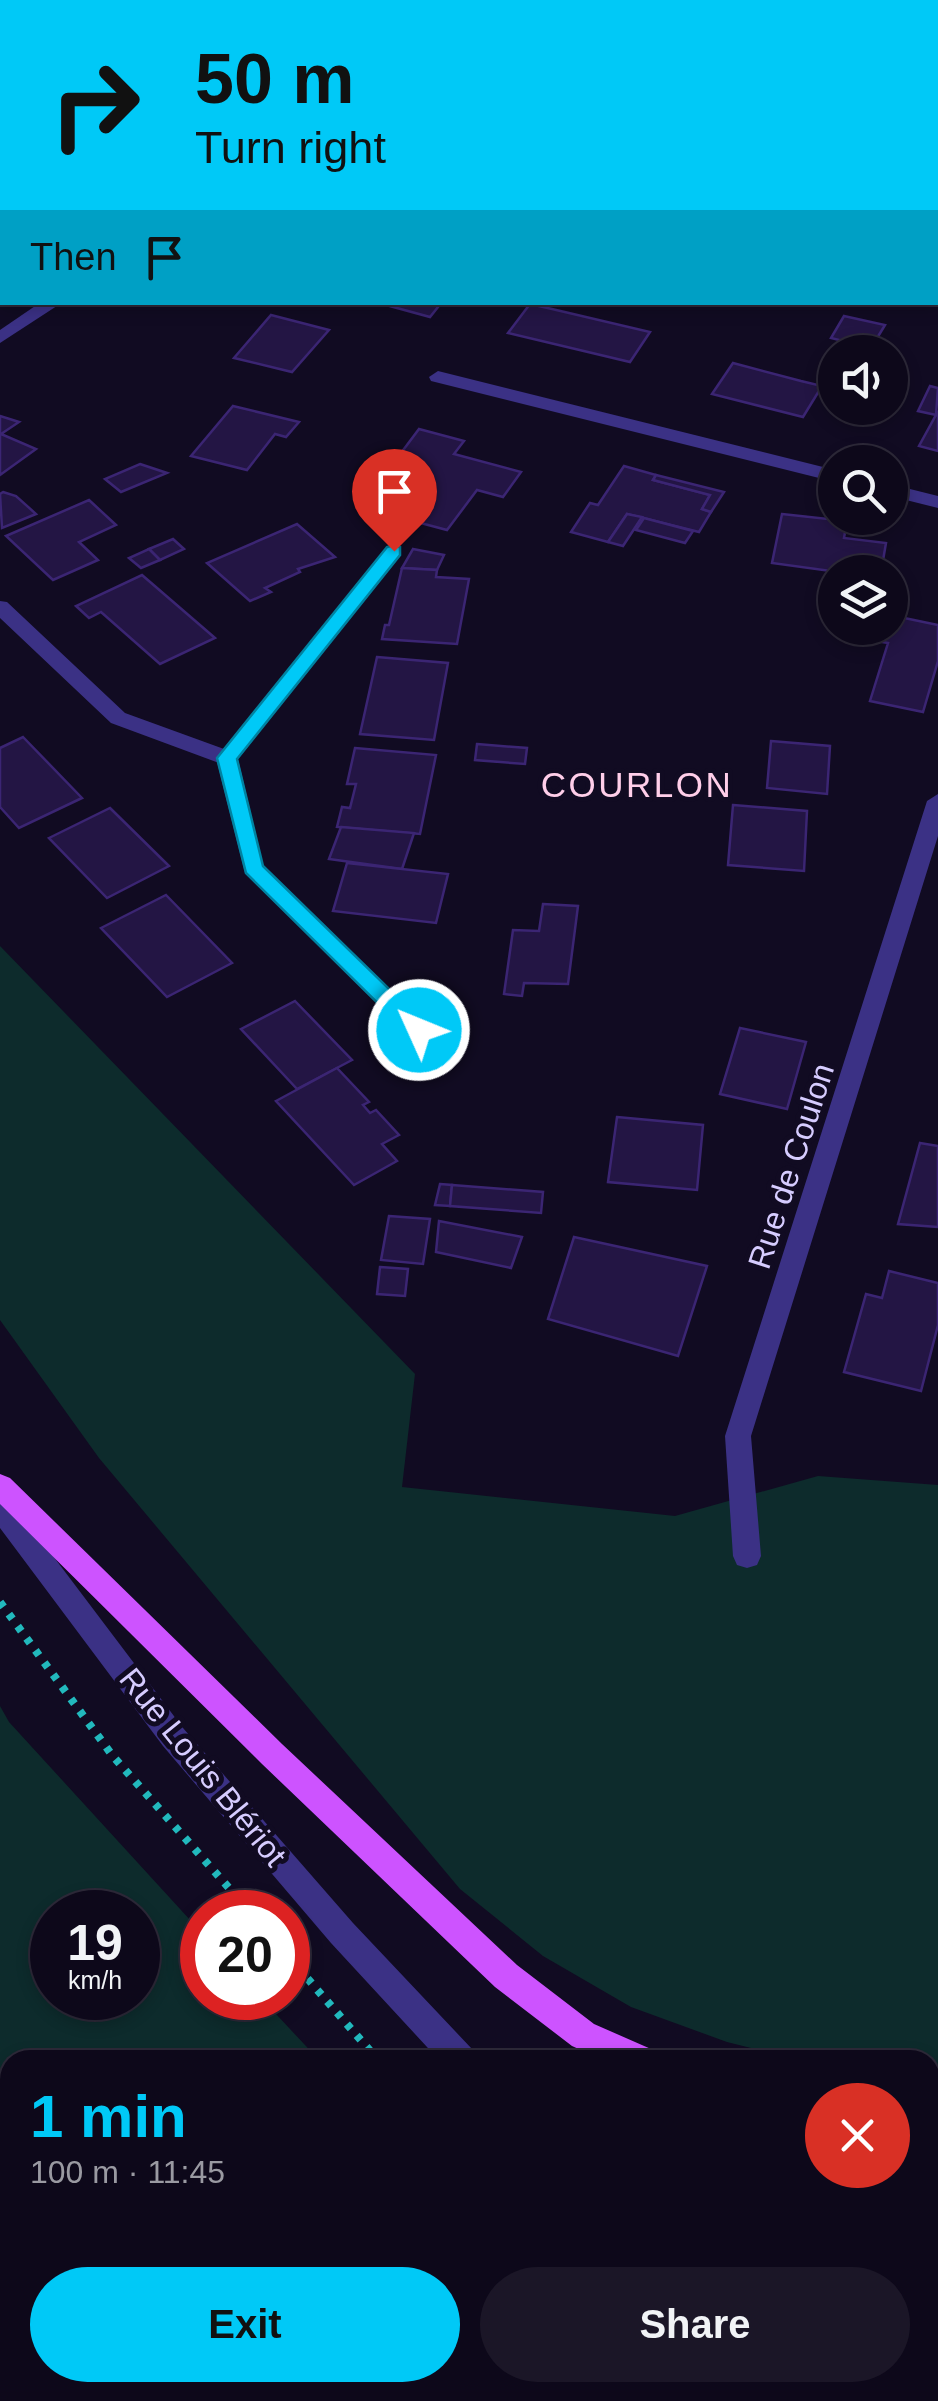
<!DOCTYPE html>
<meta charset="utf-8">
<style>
:root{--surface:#0d081a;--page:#1b1627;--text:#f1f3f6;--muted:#9a9aa2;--line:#2d2939;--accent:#00c9f7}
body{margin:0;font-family:Helvetica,sans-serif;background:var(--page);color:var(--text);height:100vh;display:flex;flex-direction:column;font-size:38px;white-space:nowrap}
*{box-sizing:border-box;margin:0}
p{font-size:32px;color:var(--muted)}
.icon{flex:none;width:55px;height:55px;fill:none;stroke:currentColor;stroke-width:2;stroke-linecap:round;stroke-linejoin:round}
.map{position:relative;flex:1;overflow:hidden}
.sheet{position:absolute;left:0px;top:2050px;width:940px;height:352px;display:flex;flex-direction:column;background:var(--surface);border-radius:30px 30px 0 0;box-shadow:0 5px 15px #0003,0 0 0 2px var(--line)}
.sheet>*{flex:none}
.top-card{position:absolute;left:0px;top:0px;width:940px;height:305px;box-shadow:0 5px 15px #0003,0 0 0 2px var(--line);background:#00c9f7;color:#111;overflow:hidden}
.fabs{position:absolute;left:818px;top:335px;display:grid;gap:20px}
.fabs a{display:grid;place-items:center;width:90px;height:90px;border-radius:50%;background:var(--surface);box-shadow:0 5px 15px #0003,0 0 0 2px var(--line);font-size:50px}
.speed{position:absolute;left:30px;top:1890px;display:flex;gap:20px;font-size:50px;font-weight:700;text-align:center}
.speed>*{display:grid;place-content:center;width:130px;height:130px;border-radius:50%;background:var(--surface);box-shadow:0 5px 15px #0003,0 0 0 2px var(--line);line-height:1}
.speed small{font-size:25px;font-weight:400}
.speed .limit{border:15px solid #d22;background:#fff;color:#111}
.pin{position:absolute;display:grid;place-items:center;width:85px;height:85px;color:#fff;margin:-102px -42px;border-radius:50% 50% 50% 0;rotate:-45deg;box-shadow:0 0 10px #0007}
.pin .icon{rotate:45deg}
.me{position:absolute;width:110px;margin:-55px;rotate:314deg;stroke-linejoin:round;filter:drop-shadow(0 0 8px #0008)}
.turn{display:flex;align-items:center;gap:35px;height:210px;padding:0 30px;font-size:45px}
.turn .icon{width:130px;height:130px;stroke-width:2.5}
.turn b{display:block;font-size:70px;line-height:85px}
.then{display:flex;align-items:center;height:95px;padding:0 30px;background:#0003;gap:20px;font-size:38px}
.round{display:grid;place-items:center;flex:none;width:105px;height:105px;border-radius:52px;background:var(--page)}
.head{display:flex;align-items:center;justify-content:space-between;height:170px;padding:0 30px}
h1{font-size:60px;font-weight:800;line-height:75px;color:var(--accent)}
.primary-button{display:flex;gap:20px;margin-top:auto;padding:20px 30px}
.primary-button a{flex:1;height:115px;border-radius:60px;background:var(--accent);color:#111;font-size:40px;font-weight:800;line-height:115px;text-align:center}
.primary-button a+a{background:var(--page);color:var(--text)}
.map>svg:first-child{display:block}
.green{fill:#0d2b2c;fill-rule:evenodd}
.building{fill:#231544;stroke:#3b2573;stroke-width:2.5}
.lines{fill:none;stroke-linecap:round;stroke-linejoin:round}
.path{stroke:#22b9bd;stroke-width:8;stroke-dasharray:6 9;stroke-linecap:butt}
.service{fill:#3b3185;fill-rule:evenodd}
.minor{fill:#3b3185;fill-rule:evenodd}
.tertiary{fill:#3b3185;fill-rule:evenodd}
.primary{fill:#cd53ff;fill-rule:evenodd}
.route{fill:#00c9f7;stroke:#0083a1;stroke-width:2.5}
.labels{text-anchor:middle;stroke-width:10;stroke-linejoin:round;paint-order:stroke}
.street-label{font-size:32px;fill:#d6ccff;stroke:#110b22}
.neighbourhood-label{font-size:35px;letter-spacing:2.5px;fill:#ffcee9;stroke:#110b22}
</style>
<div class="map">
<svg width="938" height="2401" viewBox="0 0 938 2401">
<rect width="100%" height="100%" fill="#110b22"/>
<g class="green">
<polygon points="0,0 731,0 2,2 2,7"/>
<polygon points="0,946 415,1374 402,1487 675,1516 818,1476 938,1485 938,2077 930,2078 930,2060 799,2060 727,2042 631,2007 543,1956 460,1889 99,1458 0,1320"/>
<path d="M0,1706L9,1722L202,1933V1998H261L319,2060H10V2392H623L631,2401H0ZM52,1912H138V1998H52Z"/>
</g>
<g class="building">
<polygon points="375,302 442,302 430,317"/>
<polygon points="530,304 552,309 650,332 630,362 508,333"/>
<polygon points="271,315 329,330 292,372 234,358"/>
<polygon points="844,316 885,325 871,348 831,338"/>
<polygon points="733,363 801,381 822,386 803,417 712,394"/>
<polygon points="930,386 938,388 936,415 918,411"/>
<polygon points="233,406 299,422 286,437 275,434 247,470 191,456"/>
<polygon points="938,412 938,451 919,446 936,415"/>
<polygon points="0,416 19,422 1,434 36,449 0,475"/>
<polygon points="419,429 464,441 454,454 521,472 503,497 477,490 447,530 383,513 415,471 392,465"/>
<polygon points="140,464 167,473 121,492 105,479"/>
<polygon points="624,466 656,475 653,480 710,495 702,509 711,512 699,532 627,514 608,542 571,532 590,503 598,505"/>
<polygon points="656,475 724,492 711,512 702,509 710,495 653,480"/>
<polygon points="3,492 16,496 36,514 2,528 0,494"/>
<polygon points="89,500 116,525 79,542 98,560 53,580 6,536"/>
<polygon points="627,514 642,517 623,546 608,542"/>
<polygon points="782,514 847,521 844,538 886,543 881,572 835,572 835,586 828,585 831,571 772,563"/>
<polygon points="644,518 693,531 685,543 636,530"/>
<polygon points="297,524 335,557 298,569 300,572 265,588 271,592 250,601 207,563"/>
<polygon points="173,539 184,549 160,560 149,549"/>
<polygon points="149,549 160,560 141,568 129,558"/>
<polygon points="413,549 444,555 437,570 402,568"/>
<polygon points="402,568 437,570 436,577 469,579 457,644 382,639 385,625 389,625"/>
<polygon points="142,575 215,638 160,664 101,612 89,618 76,606"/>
<polygon points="890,615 938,625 938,661 923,712 870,701 888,643 876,641 880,628 890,628"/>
<polygon points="377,657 448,663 434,740 360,734"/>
<polygon points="23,737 82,798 19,828 0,807 0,748"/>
<polygon points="771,741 830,746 827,794 767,788"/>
<polygon points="477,744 527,748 525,764 475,760"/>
<polygon points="355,748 436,755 420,834 337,827 342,807 350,808 356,784 347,784"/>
<polygon points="733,805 807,811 804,871 728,865"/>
<polygon points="110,808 169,866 107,898 49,838"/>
<polygon points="341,827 414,833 402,869 329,859"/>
<polygon points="347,863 448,874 436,923 333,911"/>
<polygon points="166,895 232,963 167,997 101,928"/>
<polygon points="543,904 578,906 568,984 524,983 522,996 504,994 513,930 539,931"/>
<polygon points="295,1001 352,1060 297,1089 241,1029"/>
<polygon points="740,1028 806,1042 787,1109 720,1094"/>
<polygon points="337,1068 369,1102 363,1105 370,1113 376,1110 399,1135 382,1144 397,1161 354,1185 276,1101"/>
<polygon points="617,1117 703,1125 697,1190 608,1182"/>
<polygon points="920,1143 938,1146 938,1227 898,1224"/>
<polygon points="440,1184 452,1185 450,1206 435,1205"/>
<polygon points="452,1185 543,1192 541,1213 450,1206"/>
<polygon points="389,1216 430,1219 423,1264 381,1260"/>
<polygon points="439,1221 522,1237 511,1268 436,1252"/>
<polygon points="574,1237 707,1266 678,1356 548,1319"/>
<polygon points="380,1267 408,1269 405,1296 377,1294"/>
<polygon points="889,1271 938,1283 938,1325 921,1391 844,1372 866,1294 882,1298"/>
</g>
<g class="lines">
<g class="path">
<polyline points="0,1602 112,1755 250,1912"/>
<polyline points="288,1956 378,2060"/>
</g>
<polygon class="service" points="394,545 401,547 401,555 238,759 263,865 427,1025 431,1031 419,1040 411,1037 245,873 216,758 387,547"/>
<g class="minor">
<rect x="0" y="26" width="2" height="10"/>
<polygon points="41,302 63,302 0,343 0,330"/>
<polygon points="438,371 835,470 835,482 431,381 429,377"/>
<polygon points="890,484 938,496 938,508 890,496"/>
<polygon points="0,601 7,602 125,713 235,753 238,758 235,763 219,763 111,723 0,618"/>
<polygon points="938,794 938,836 751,1436 761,1556 757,1565 747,1568 737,1565 733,1556 725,1436 927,801"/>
</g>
<g class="tertiary">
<polygon points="0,1495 10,1499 183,1728 353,1923 472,2049 477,2060 439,2060 331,1943 163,1746 0,1528"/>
<polygon points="745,2392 785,2392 788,2401 748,2401"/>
<polygon points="839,2392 879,2392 882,2401 842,2401"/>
</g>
<g class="primary">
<polygon points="0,1474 10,1478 282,1744 517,1965 594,2024 651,2049 656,2060 603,2060 572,2046 495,1987 262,1764 0,1504"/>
<polygon points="938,2089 938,2121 930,2122 930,2090"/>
</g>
</g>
<polygon class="route" points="394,545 400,547 400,555 237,759 263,866 426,1025 430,1030 426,1036 411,1036 246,873 217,758 387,547"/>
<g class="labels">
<g class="street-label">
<text transform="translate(791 1166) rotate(-72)" y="11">Rue de Coulon</text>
<text transform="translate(203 1767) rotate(51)" y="11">Rue Louis Blériot</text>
</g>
<g class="neighbourhood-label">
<text x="637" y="797">COURLON</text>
</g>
</g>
</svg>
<div class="fabs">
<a><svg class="icon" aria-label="sound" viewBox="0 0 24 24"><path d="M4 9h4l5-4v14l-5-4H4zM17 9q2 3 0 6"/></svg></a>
<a><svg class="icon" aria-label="search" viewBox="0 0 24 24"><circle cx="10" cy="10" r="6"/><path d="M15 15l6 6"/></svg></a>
<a><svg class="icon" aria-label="layers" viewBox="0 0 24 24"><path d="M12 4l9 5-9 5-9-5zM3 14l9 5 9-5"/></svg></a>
</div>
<div class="speed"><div>19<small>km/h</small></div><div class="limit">20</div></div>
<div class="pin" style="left:394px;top:551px;background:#d93025"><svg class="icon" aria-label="arrive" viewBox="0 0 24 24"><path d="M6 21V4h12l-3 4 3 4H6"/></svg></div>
<svg class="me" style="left:419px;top:1030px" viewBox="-20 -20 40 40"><circle r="17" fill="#00c9f7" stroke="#fff" stroke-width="3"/><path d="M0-11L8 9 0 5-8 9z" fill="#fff"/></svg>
<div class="top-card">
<div class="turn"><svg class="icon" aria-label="right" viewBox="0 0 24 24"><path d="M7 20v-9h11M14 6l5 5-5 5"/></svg><div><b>50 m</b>Turn right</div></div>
<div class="then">Then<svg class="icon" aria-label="arrive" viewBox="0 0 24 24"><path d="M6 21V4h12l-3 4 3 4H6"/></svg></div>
</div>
<section class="sheet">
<div class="head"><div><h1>1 min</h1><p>100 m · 11:45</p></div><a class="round" style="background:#d93025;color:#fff"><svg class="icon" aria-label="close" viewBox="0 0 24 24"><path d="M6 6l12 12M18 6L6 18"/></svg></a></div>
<div class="primary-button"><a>Exit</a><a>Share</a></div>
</section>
</div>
